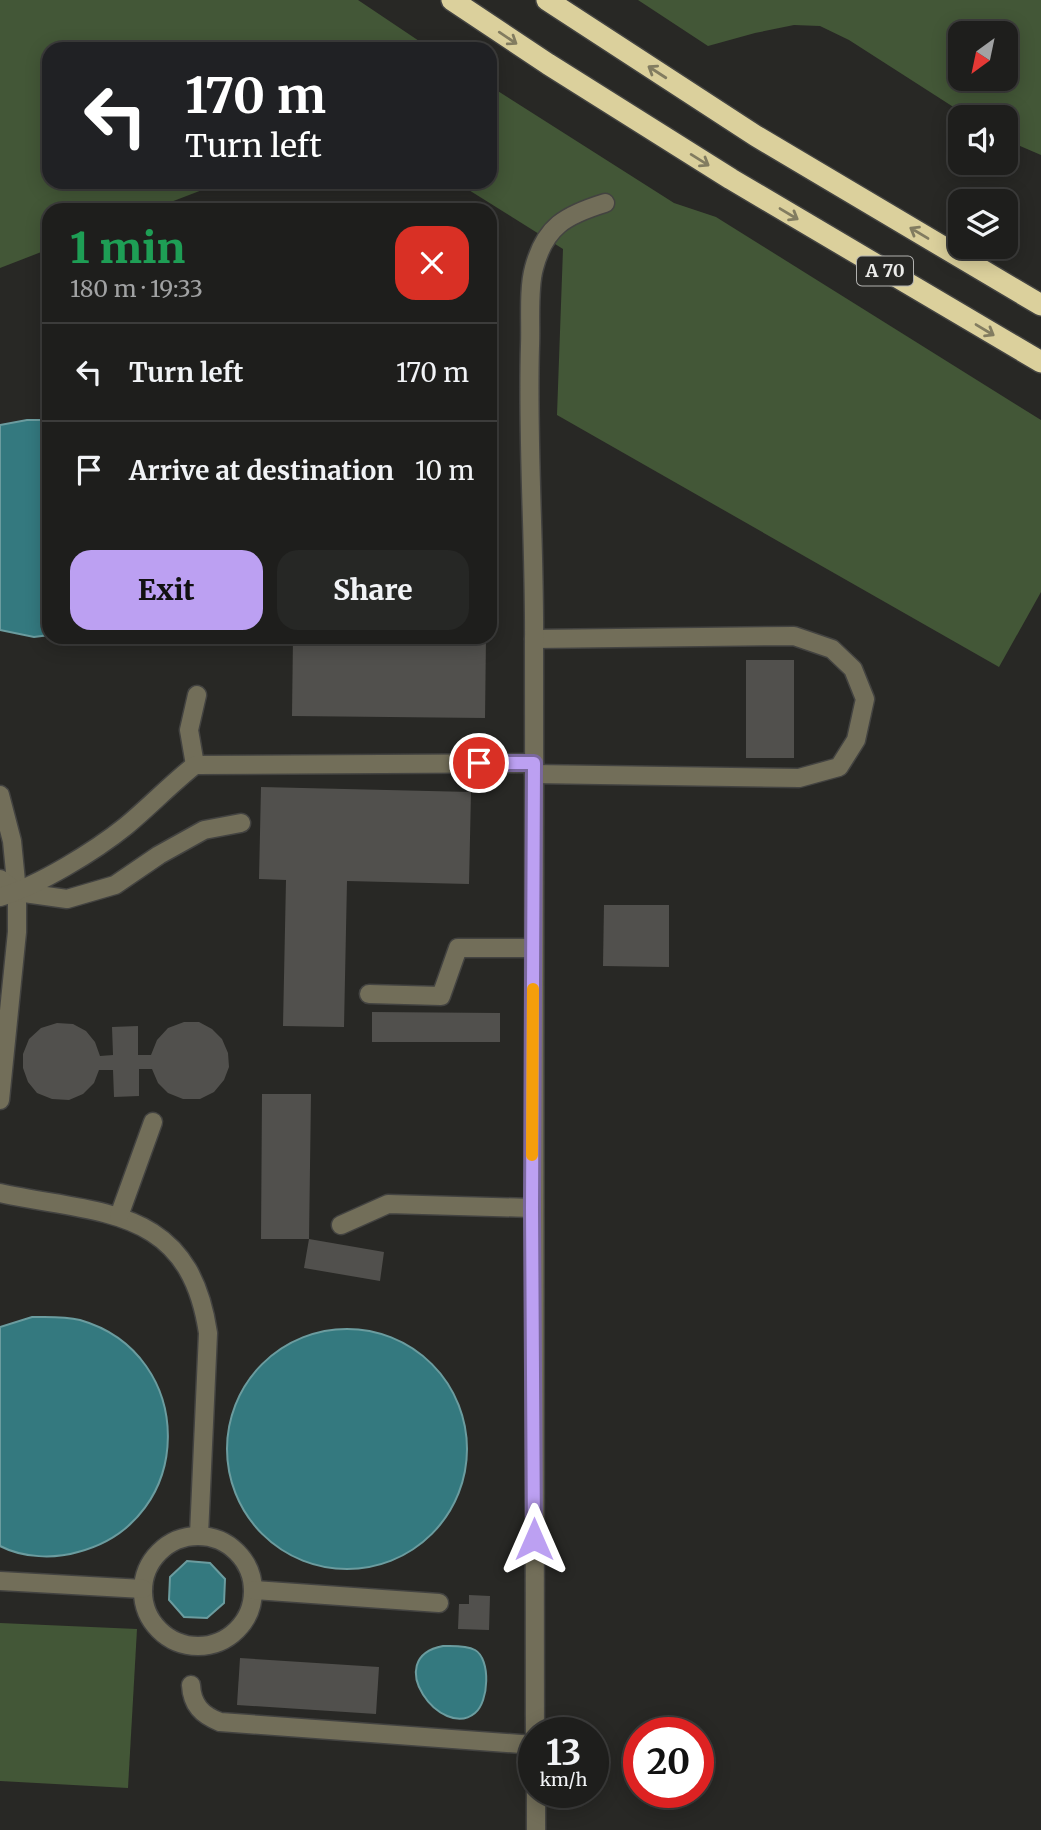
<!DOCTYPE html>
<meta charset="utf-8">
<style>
:root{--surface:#1e1e1c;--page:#262725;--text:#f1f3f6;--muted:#a1a2a3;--line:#3c3c3b;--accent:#bca0f2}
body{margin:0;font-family:Merriweather,serif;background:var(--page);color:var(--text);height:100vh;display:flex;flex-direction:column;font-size:26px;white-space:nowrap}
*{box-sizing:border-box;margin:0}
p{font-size:23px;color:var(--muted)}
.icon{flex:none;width:38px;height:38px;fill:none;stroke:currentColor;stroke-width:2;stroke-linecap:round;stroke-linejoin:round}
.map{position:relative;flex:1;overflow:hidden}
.details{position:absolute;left:42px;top:203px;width:455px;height:441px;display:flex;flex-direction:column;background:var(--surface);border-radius:21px;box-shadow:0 4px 18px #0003,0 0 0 2px var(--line)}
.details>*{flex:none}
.top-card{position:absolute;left:42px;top:42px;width:455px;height:147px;border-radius:21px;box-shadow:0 4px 18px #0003,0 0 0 2px var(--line);background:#202124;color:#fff;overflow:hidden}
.needle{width:46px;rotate:213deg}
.controls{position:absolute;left:948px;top:21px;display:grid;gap:14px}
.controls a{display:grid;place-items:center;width:70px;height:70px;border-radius:14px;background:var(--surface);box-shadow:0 4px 18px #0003,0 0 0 2px var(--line);font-size:35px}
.speed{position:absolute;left:518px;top:1717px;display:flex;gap:14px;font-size:35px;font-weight:700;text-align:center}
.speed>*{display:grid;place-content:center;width:91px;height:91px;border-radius:50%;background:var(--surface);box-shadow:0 4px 18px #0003,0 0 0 2px var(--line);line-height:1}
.speed small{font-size:18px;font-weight:400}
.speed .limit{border:10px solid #d22;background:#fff;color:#111}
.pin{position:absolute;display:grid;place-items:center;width:60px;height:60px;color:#fff;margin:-30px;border:4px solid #fff;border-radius:50%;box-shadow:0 2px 7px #0007}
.me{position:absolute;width:77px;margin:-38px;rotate:0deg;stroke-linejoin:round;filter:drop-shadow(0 0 5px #0008)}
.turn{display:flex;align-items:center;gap:24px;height:147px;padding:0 28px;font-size:32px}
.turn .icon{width:91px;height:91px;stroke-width:2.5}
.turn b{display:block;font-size:49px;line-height:60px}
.round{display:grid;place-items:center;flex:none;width:74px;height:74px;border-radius:21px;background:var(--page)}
.headline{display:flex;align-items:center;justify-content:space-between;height:119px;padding:0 28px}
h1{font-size:42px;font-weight:800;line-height:52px;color:#1e9e55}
.action{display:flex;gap:14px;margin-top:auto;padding:14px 28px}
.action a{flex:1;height:80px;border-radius:21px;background:var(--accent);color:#111;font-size:28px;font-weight:800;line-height:80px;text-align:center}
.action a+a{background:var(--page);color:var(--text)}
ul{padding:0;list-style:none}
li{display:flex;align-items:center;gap:21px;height:98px;padding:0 28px;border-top:2px solid var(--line)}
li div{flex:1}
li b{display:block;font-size:26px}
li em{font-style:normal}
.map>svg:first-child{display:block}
.green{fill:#435737;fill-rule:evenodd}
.water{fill:#34797f;stroke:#6b9c9f;stroke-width:2}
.building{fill:#51504d}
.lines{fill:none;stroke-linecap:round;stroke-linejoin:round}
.minor-casing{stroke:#434341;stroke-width:21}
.highway-casing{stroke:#434341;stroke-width:24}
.minor{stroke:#726e59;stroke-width:18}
.highway{stroke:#dbd09c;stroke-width:21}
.oneway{stroke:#827c60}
.route-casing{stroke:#7a689d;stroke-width:18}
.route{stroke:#bca0f2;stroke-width:12}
.slow{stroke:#f59e0b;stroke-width:12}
.labels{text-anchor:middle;stroke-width:7;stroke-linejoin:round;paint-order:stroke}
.shield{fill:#282825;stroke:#b1b1af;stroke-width:2}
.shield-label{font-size:18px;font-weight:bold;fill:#ececea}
</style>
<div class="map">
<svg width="1041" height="1830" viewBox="0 0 1041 1830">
<rect width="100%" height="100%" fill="#282825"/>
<g class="green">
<polygon points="0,0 358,0 431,49 49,49 49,182 223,182 150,210 49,210 49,249 0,268"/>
<path d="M638,0H1041V155L1006,140V117H969L849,40L820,26L794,25L755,33L708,46ZM961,33H1006V79H961Z"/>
<polygon points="490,86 674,203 716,217 1041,420 1041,592 999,667 557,415 563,249 456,182 490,182"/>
<polygon points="0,1623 137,1629 128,1788 0,1781"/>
</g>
<g class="water">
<polygon points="27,420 49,420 49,635 34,637 0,630 0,425"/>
<path d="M32,1317C48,1317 64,1316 80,1320C198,1354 197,1521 78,1552C54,1559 23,1558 0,1546V1327Z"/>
<circle cx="347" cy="1449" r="120"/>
<polygon points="187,1561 210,1563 225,1579 224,1603 207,1618 184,1617 169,1600 170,1577"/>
<path d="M443,1646C452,1646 466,1645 475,1650C491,1659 489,1702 475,1713C442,1741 380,1658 443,1646Z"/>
</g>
<g class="building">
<polygon points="293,637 486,637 485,718 292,716"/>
<rect x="746" y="660" width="48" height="98"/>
<polygon points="261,787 471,792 469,884 347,881 344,1027 283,1026 286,880 259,879"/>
<polygon points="604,905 669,905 669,967 603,966"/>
<polygon points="372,1012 500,1013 500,1042 372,1042"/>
<polygon points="184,1022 199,1022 212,1029 222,1039 228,1053 229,1067 224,1080 214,1092 200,1099 183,1099 168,1093 158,1083 152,1069 139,1069 139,1096 114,1097 113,1070 99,1070 94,1083 83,1094 69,1100 52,1099 37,1093 28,1082 23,1068 23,1054 29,1039 41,1028 57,1023 73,1024 86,1031 95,1042 100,1056 113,1055 112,1027 138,1026 138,1055 151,1055 157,1040 168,1028"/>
<polygon points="262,1094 311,1094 309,1239 384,1252 380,1281 304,1268 309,1239 261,1239"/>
<polygon points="469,1595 490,1596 489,1630 458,1629 459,1604 469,1604"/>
<polygon points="240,1658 379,1667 376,1714 237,1705"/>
</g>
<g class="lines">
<g class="minor-casing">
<g id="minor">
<polyline points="195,765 189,730 197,695"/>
<polyline points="534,774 799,778 839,767 856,740 865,699 853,669 832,649 794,636 534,639"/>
<polyline points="0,795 12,841 17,892 17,932 0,1100"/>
<polyline points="0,879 17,892 67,899 115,885 159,855 204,830 241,823"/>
<path d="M0,897C38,886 95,851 126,826C150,806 171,784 195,765L534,763"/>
<polyline points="369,994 441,996 458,948 533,948"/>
<path d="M0,1193C101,1215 189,1205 208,1333L199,1535"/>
<polyline points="119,1216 153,1122"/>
<polyline points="341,1225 388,1204 532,1208"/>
<circle cx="198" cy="1591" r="55"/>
<polyline points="0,1581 143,1589"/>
<polyline points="254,1590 439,1603"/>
<path d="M191,1685C192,1705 202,1715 220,1722L534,1745"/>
<path d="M535,1732C533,1370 534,1008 534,645C535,546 527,446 530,346C531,323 528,289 534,268C545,226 566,215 605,203"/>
<polyline points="536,1792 536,1830"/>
</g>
</g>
<g class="highway-casing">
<g id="highway">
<polyline points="452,0 548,64 731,179 1041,362"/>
<polyline points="547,0 756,136 1041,305"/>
</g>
</g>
<use href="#minor" class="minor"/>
<use href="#highway" class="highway"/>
</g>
<defs><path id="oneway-shaft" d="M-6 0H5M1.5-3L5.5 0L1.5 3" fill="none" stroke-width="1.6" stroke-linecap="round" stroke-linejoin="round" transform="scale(1.75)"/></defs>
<g class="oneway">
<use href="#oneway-shaft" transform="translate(508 38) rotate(34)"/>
<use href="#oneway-shaft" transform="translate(657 72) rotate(-147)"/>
<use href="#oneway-shaft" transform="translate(700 160) rotate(32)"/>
<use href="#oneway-shaft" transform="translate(789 214) rotate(31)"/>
<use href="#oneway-shaft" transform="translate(919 233) rotate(-149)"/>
<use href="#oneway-shaft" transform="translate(985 330) rotate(31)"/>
</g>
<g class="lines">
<g class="route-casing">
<polyline id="route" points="479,763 534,763 532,1208 534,1539"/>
</g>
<use href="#route" class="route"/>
<polyline class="slow" points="532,1155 533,989"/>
</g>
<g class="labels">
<rect class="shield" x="857" y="256.5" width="56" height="29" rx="5"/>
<g class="shield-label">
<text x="885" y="277">A 70</text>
</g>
</g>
</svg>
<div class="controls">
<a><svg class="needle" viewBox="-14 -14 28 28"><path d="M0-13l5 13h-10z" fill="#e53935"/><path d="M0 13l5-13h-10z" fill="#a1a2a3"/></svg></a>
<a><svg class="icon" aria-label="sound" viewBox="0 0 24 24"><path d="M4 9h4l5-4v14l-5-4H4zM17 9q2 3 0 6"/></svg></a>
<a><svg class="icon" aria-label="layers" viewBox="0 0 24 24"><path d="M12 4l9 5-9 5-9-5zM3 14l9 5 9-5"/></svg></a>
</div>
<div class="speed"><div>13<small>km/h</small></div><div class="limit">20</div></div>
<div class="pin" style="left:479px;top:763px;background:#d93025"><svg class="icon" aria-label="arrive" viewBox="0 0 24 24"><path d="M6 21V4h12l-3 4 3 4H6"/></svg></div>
<svg class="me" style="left:534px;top:1539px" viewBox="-20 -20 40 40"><path d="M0-17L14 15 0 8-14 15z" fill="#bca0f2" stroke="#fff" stroke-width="4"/></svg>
<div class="top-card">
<div class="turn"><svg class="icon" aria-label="left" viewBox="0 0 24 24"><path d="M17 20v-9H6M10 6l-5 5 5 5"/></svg><div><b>170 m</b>Turn left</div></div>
</div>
<section class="details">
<div class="headline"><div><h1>1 min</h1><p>180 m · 19:33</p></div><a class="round" style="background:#d93025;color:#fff"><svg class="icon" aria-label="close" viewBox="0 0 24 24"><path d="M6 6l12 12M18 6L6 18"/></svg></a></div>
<ul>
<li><svg class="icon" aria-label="left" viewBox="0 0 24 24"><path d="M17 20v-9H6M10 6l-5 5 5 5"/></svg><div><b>Turn left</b></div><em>170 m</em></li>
<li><svg class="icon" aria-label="arrive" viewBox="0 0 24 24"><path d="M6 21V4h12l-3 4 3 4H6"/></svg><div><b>Arrive at destination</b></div><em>10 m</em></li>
</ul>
<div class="action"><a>Exit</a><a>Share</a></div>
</section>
</div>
